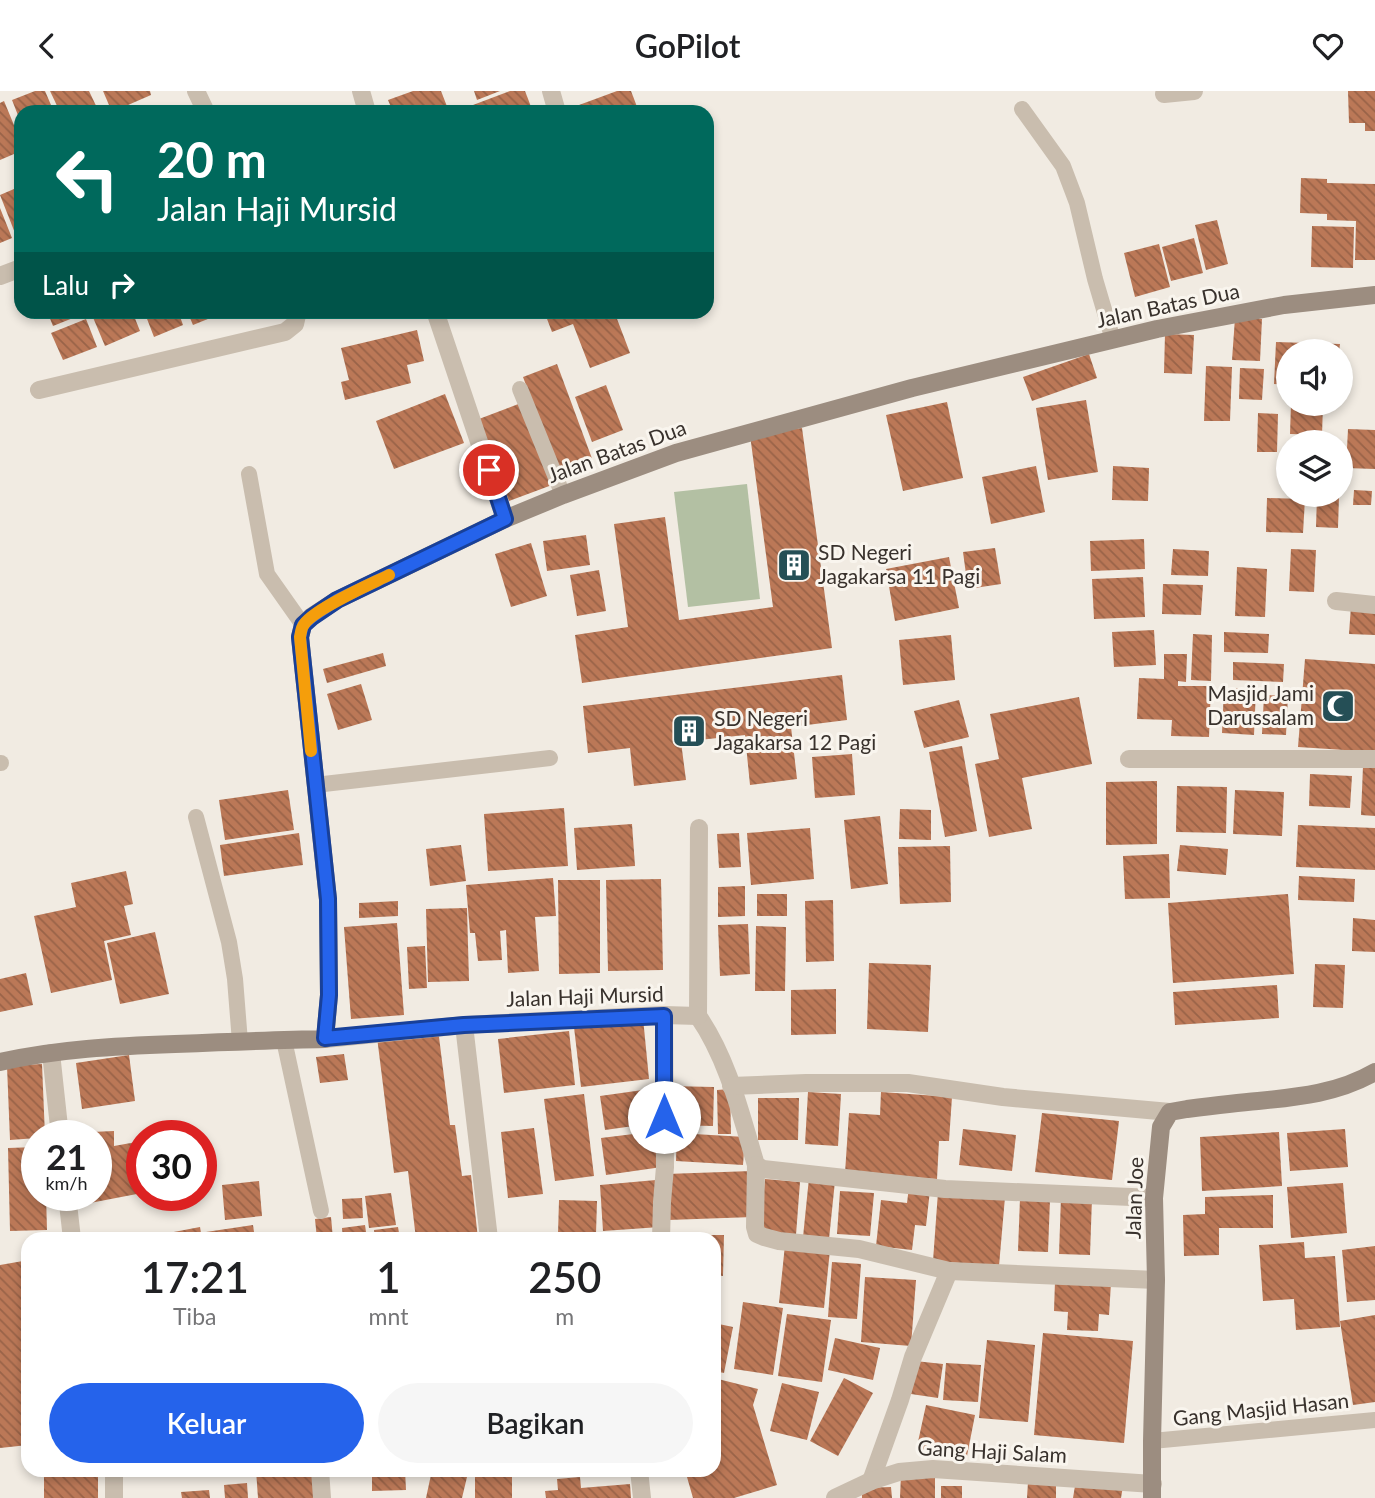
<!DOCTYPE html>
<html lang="id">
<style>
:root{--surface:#fff;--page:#f6f6f6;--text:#202124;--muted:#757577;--accent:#2563eb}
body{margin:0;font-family:Lato,sans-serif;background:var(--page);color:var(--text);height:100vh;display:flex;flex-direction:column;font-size:26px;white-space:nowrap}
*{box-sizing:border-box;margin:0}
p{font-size:23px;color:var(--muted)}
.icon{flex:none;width:38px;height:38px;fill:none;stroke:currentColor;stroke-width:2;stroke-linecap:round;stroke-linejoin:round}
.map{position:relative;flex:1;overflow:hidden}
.drawer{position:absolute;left:21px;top:1141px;width:700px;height:245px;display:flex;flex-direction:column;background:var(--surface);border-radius:21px;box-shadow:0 4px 10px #0003}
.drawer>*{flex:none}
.guide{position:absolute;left:14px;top:14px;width:700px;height:214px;border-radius:21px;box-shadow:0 4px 10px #0003;background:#00695c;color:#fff;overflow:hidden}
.controls{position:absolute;left:1276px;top:248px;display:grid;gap:14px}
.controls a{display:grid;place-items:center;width:77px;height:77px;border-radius:50%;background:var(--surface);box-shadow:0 4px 10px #0003;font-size:35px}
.speed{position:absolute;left:21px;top:1029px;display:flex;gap:14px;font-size:35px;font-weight:700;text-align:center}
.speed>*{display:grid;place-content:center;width:91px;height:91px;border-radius:50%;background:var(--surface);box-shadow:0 4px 10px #0003;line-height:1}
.speed small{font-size:18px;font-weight:400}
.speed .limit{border:10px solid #d22;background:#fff;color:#111}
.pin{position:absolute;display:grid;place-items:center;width:60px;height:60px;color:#fff;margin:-30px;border:4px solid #fff;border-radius:50%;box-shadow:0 2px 7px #0007}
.me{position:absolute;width:77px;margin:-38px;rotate:0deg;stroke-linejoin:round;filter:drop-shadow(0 0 5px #0008)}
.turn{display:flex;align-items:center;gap:24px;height:147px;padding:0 28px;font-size:32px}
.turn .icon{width:91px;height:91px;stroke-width:2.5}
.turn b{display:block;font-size:49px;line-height:60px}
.then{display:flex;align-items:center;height:66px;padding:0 28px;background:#0003;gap:14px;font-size:26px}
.eta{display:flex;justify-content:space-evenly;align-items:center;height:119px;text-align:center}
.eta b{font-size:42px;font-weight:600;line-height:49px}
.button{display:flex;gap:14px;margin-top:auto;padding:14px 28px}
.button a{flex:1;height:80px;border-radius:42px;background:var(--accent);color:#fff;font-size:28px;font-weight:600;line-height:80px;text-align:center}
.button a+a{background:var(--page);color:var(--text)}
header{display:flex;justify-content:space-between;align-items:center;height:91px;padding:0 28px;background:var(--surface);font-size:32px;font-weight:600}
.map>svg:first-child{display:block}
.pitch{fill:#b3c0a3}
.building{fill:url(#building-back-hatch)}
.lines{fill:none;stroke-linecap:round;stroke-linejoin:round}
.lane{stroke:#c9bdae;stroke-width:16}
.street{stroke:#c9bdae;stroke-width:18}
.secondary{stroke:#9c8d80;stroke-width:18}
.route-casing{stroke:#184099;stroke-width:18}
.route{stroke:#2563eb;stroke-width:12}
.slow{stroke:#f59e0b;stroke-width:12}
.labels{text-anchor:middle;stroke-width:6;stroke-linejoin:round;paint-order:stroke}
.street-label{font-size:21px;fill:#38312c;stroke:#f9f5ee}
.poi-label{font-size:21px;fill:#38312c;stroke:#f9f5ee;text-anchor:start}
</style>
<header><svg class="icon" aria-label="back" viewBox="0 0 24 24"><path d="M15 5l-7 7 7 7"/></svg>GoPilot<svg class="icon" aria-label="heart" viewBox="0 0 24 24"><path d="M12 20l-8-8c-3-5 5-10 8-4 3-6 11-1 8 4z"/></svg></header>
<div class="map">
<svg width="1375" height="1407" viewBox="0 0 1375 1407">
<defs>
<pattern id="building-back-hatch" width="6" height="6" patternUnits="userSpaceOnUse" patternTransform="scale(1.75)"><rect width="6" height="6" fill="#bb7857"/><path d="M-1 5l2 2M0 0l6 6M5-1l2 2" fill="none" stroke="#996348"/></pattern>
</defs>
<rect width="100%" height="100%" fill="#f1ebe2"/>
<polygon class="pitch" points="747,393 760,508 688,516 674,401"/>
<g class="building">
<polygon points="35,0 45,0 54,21 21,21 21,32 12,9"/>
<polygon points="50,0 89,0 99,21 60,21"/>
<polygon points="103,0 150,0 151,4 112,21"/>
<polygon points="413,0 441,0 448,18 439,21 393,21 388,9"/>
<polygon points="474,0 500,0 477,9"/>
<polygon points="510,0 525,0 533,21 476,21 473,14"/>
<polygon points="617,0 631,0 639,21 582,21 579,14"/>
<polygon points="1348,0 1375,0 1375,40 1365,40 1365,32 1349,32"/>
<polygon points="4,10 21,51 21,60 0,69 0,12"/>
<polygon points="1301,87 1327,88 1327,92 1375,93 1375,169 1355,169 1356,130 1327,129 1327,123 1300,122"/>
<polygon points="21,95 21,140 15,142 0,104"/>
<polygon points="0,117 12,147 0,152"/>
<polygon points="1217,129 1228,173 1206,179 1195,134"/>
<polygon points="1312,135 1354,136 1353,177 1311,176"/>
<polygon points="1194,147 1203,182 1171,190 1162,156"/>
<polygon points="1159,153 1170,196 1135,206 1124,162"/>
<polygon points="47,220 88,220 88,221 53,235"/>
<polygon points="100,220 132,220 140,240 105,255 92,224"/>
<polygon points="144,220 178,220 183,234 154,246"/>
<polygon points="187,220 225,220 225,221 193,234"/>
<polygon points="544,220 614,220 630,262 590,277 573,233 552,241"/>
<polygon points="1235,227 1262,228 1260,270 1232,269"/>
<polygon points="86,228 97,256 63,269 51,242"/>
<polygon points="417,239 424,270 407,274 411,292 345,309 341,291 349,289 341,257"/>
<polygon points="1165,243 1194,244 1192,283 1164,282"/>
<polygon points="1276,251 1340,253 1339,261 1288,261 1288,294 1274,293"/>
<polygon points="1089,263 1097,287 1032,310 1023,286"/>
<polygon points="557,273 594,373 560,386 523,286"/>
<polygon points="1206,275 1232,276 1230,330 1204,330"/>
<polygon points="1240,277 1264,278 1262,309 1239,308"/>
<polygon points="606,294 623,339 592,351 575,306"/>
<polygon points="445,303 464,352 394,378 376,330"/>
<polygon points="1086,309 1098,381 1048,389 1036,317"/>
<polygon points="947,311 963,387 903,400 886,324"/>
<polygon points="521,312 552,394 509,410 479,328"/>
<polygon points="1291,313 1323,313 1322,344 1290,343"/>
<polygon points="1258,322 1278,323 1277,361 1257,361"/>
<polygon points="802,337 832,557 582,592 575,544 628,536 614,433 665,426 679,529 773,516 750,344"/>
<polygon points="1348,338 1375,339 1375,378 1346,377"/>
<polygon points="1036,375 1045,421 991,433 982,386"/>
<polygon points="1113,375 1149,377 1148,410 1112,409"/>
<polygon points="1354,399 1372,400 1371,414 1353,414"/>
<polygon points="1317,405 1339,406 1338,437 1316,436"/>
<polygon points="1267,407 1305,408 1303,442 1266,441"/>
<polygon points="586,444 590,474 547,480 543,450"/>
<polygon points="1144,448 1145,478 1091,480 1090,450"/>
<polygon points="531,452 547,505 511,516 495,463"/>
<polygon points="995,457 1001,493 968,498 963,461"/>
<polygon points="1173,458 1209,460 1208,485 1171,484"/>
<polygon points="1291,458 1316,459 1314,501 1289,500"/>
<polygon points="949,466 959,517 895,530 886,478"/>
<polygon points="1237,476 1267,478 1265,526 1235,525"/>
<polygon points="599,479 606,520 577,525 570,484"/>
<polygon points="1143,486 1145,526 1094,528 1092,488"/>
<polygon points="1163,493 1203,494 1201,524 1162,523"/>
<polygon points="1351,515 1375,516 1375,544 1349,543"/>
<polygon points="1154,539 1156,574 1114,576 1112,541"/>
<polygon points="1224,541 1269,543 1268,562 1224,561"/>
<polygon points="1193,543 1212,544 1211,590 1191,589"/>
<polygon points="951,544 955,589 903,594 899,549"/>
<polygon points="383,562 386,575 327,592 323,578"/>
<polygon points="1164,563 1187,563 1186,591 1178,590 1178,595 1211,595 1209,646 1171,645 1172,629 1137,628 1139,587 1164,588"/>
<polygon points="1305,568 1375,573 1375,661 1298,656"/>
<polygon points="1233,571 1284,573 1283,591 1233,589"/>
<polygon points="842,584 847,629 791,636 797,688 750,694 745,644 681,651 686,689 634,695 630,657 588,662 583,615"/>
<polygon points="361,593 372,629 338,639 327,603"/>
<polygon points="1224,597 1256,598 1254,644 1222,642"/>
<polygon points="1264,604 1288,605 1286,644 1262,643"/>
<polygon points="1079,606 1092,673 1022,687 1032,738 989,746 975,673 999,668 990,623"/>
<polygon points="959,609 969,646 924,657 914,620"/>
<polygon points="962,655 977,740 945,746 929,661"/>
<polygon points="852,663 855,704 815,707 812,666"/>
<polygon points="1363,675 1375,675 1375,725 1361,724"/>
<polygon points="1310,683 1352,685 1350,717 1309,715"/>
<polygon points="1157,690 1157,753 1106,754 1106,691"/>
<polygon points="1177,695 1227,696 1226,742 1176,741"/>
<polygon points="288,699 294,739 225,749 219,709"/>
<polygon points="1235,699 1284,701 1282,745 1233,743"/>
<polygon points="564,717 568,775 488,780 484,723"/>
<polygon points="900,718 931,719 931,749 899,748"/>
<polygon points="880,725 888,793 851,798 844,729"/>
<polygon points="632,733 635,775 577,779 574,737"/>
<polygon points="1298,734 1375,737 1375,779 1296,776"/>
<polygon points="810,737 814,788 751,794 747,742"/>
<polygon points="299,742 303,774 224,785 220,754"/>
<polygon points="739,742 741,776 719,777 717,743"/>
<polygon points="461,754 466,790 430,795 426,758"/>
<polygon points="1180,754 1228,758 1226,784 1177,780"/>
<polygon points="950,755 951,811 900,813 898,756"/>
<polygon points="1169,763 1170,807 1125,808 1123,765"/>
<polygon points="126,780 133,813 124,815 131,844 104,850 112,889 51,902 34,825 76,816 71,792"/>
<polygon points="1299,785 1355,788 1354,811 1298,809"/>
<polygon points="553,787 556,825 535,826 539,880 508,882 506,839 500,840 502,869 478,870 475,842 470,842 466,794"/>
<polygon points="661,788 663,879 608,880 606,789"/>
<polygon points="558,789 600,789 600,882 559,883"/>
<polygon points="745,795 745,825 718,826 718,796"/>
<rect x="757" y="803" width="30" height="22"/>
<polygon points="1288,803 1294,883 1173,892 1168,812"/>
<polygon points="833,809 834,870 806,871 805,810"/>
<polygon points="398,810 398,825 359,827 359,812"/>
<polygon points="467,817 469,890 428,891 426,818"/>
<polygon points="1353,827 1375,829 1375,861 1352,860"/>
<polygon points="397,832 404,924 351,928 344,836"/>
<polygon points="748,833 750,883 720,885 718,834"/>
<polygon points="756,835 786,836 785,900 755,900"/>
<polygon points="155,841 169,903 120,913 107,852"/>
<polygon points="425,855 427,897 409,898 407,856"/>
<polygon points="869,872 931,874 928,941 867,938"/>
<polygon points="1315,873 1345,874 1343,917 1313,916"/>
<polygon points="26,882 33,914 0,921 0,888"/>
<polygon points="1277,894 1279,927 1175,934 1173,901"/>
<polygon points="836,898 836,943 791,944 791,899"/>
<polygon points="643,927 649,988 581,996 574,936"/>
<polygon points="438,938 450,1034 455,1034 462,1085 471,1084 478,1148 416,1148 408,1080 394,1082 377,946"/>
<polygon points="569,940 575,994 504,1002 498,948"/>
<polygon points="344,963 348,989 320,992 316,966"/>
<polygon points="129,964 135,1010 82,1018 76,972"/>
<polygon points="42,973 45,1045 37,1045 37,1047 10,1049 7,975"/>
<polygon points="668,995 714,996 713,1035 667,1034"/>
<polygon points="650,998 655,1032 605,1039 600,1005"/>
<polygon points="730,998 731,1043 718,1043 717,999"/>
<polygon points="808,1001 841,1003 838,1055 805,1053"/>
<polygon points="881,1001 952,1006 949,1050 939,1050 937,1088 845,1082 849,1022 880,1024"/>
<polygon points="584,1003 594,1085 555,1090 544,1008"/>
<polygon points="758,1007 799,1007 798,1049 758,1049"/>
<polygon points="1042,1022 1119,1030 1112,1089 1035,1081"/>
<polygon points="534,1037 543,1103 508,1107 501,1041"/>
<polygon points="963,1038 1016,1044 1012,1080 959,1074"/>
<polygon points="1345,1038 1348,1076 1290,1080 1287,1042"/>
<polygon points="114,1040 114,1055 142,1050 142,1102 90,1112 89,1104 96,1104 96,1045 69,1045 69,1042"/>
<polygon points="658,1040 662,1076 606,1084 601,1047"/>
<polygon points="1279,1041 1282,1095 1202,1100 1200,1046"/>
<polygon points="677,1042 745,1046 743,1074 676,1070"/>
<polygon points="37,1056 37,1104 46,1104 47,1139 10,1140 8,1057"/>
<polygon points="752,1080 753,1126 668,1129 666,1083"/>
<polygon points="809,1087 835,1090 829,1148 803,1146"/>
<polygon points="765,1088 800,1091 796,1144 760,1141"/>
<polygon points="656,1089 660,1136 603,1140 600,1094"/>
<polygon points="259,1090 262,1125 225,1129 222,1094"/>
<polygon points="1343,1092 1347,1142 1291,1147 1287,1096"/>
<polygon points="909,1096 930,1099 926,1135 915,1134 912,1159 876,1155 881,1109 907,1112"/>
<polygon points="840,1100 874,1102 870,1145 837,1143"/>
<polygon points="938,1101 1005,1106 999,1175 933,1170"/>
<polygon points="391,1102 396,1134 369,1137 365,1105"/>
<polygon points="1273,1104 1273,1137 1219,1137 1219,1164 1184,1165 1183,1124 1205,1123 1205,1106"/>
<polygon points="1061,1106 1092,1107 1090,1164 1059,1163"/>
<polygon points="362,1107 363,1127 343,1128 342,1108"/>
<polygon points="1020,1107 1050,1108 1048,1161 1018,1160"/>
<polygon points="559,1109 597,1110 596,1143 558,1143"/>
<polygon points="331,1126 333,1148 317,1148 315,1128"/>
<polygon points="253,1134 255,1148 207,1148 206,1141"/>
<polygon points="365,1134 367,1148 343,1148 342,1137"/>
<polygon points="200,1136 202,1148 159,1148 158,1144"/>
<polygon points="398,1136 400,1148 375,1148 374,1139"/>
<polygon points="666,1144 724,1144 723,1185 714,1184 714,1148 666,1148"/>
<rect x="609" y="1145" width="45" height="3"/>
<polygon points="1304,1151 1305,1167 1335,1165 1340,1236 1296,1239 1294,1208 1263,1210 1259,1154"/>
<polygon points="785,1154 830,1159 824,1217 779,1212"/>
<polygon points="1375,1155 1375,1209 1347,1211 1342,1159"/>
<polygon points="23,1170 28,1206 28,1354 0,1357 0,1174"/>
<polygon points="832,1171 861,1173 857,1228 828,1226"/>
<polygon points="865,1186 916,1189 911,1255 861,1251"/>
<polygon points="1055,1190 1111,1192 1109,1224 1099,1223 1098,1240 1067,1239 1068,1221 1054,1220"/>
<polygon points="743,1211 783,1217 773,1284 734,1278"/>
<polygon points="787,1223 831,1229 822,1291 778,1285"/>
<polygon points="1375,1224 1375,1311 1353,1314 1340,1230"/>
<polygon points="714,1232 733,1236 724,1282 714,1280"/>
<polygon points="1043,1242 1133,1250 1124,1352 1034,1344"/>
<polygon points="835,1247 880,1257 873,1289 828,1279"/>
<polygon points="987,1249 1035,1254 1028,1331 979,1327"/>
<polygon points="915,1270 943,1273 938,1307 911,1303"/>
<polygon points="946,1272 981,1274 978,1311 943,1309"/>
<polygon points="714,1287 758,1298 753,1314 777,1394 734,1407 693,1407 685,1379 714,1379"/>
<polygon points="844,1287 873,1302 838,1365 810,1350"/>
<polygon points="782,1292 819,1301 807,1349 770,1340"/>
<polygon points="926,1314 975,1324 966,1370 916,1360"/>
<rect x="44" y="1379" width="54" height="28"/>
<polygon points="256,1379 316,1379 318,1407 258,1407"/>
<polygon points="372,1379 405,1379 406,1399 372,1400"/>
<polygon points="432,1379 467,1386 462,1407 426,1407"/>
<rect x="475" y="1379" width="37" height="28"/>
<polygon points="595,1379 635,1379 636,1382 595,1385"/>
<polygon points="901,1383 935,1384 935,1407 900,1407"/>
<polygon points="580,1386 581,1397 630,1393 631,1407 546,1407 545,1400 558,1399 557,1388"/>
<polygon points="1076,1389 1123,1395 1121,1407 1073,1407"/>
<polygon points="1028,1391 1056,1392 1056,1407 1027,1407"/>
<polygon points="247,1392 248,1407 225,1407 224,1394"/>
<rect x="941" y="1395" width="21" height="12"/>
<polygon points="891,1396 892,1407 862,1407 862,1397"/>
<polygon points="209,1399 210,1407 182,1407 181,1401"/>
</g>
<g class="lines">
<g class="lane">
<polyline points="1022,18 1063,75 1077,112 1095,188 1113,249"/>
<polyline points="520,298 563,404"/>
<polyline points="249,383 267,483 303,534"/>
<polyline points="0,672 1,672"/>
<polyline points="315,694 550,667"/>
<polyline points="196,726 229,851 235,888 240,951"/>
<polyline points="284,949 321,1120"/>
<polyline points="1152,1350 1375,1329"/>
</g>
<g class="street">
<polyline points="196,0 206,21"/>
<polyline points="361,0 367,21"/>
<polyline points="551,0 557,21"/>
<polyline points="1164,3 1194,0"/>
<polyline points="0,185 21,177"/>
<polyline points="435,220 505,428"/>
<polyline points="39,299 285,241 295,233 297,224 296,220"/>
<polyline points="1336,510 1375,514"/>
<polyline points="1129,668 1375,668"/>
<path d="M698,925C728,968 741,1024 756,1074L763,1078L945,1098L1154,1107"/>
<polyline points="698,925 699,737"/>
<polyline points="464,934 489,1148"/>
<polyline points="325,948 464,934 664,924 698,925"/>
<polyline points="51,962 60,1045"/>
<polyline points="731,995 806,992 908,992 1003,1006 1170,1021"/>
<polyline points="756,1074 755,1136 757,1143 764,1146 779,1150 859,1158 949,1180 1156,1189"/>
<polyline points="67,1104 72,1148"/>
<polyline points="661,1148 662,1111 665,1076 664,924"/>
<polyline points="114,1379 114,1407"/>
<polyline points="320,1379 322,1407"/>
<polyline points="639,1379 642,1407"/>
<polyline points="871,1390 900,1309 913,1266 949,1180"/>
<polyline points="835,1407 871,1390 899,1381 933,1378 1153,1393"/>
</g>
<g class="secondary">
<path d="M0,971C57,958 117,955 175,953C225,951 275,949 325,948L329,904L328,809L300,546L303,534L311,526L337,509L505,428L563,404L676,362L912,297L1157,238L1284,214L1375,204"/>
<path d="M1152,1407V1350L1156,1189L1154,1107L1161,1036L1170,1021L1187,1018C1211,1015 1235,1012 1258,1010C1299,1006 1339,1002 1375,981"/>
</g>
</g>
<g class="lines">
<g class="route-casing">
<polyline id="route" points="489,379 505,428 337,509 312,526 303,534 300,546 328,808 329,904 325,947 464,934 664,925 664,1026"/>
</g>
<use href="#route" class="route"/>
<path class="slow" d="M311,660L300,546C301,542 301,538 303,535C311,519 371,493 389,484"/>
</g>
<defs>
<g id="building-square" transform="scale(1.75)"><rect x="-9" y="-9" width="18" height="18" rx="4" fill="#254f56" stroke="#f9f5ee"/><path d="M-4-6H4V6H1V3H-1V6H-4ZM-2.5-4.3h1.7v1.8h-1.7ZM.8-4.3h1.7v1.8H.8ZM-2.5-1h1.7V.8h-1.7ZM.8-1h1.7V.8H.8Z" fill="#fff"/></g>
<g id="mosque-square" transform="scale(1.75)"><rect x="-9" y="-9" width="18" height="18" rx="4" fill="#254f56" stroke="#f9f5ee"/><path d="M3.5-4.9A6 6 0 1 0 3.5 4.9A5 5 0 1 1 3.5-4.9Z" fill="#fff"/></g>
</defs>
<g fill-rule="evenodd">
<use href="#building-square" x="794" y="474"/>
<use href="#mosque-square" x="1338" y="615"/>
<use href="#building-square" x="689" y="640"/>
</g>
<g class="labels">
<g class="street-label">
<text transform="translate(1168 215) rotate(-12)" y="7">Jalan Batas Dua</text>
<text transform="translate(617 361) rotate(-20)" y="7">Jalan Batas Dua</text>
<text transform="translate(585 906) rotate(-2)" y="7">Jalan Haji Mursid</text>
<text transform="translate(1135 1107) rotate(-88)" y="7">Jalan Joe</text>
<text transform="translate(1261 1319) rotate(-6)" y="7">Gang Masjid Hasan</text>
<text transform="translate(992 1361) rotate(3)" y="7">Gang Haji Salam</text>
</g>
<g class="poi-label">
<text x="818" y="469">SD Negeri<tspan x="818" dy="24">Jagakarsa 11 Pagi</tspan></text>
<text x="1314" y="610" text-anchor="end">Masjid Jami<tspan x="1314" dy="24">Darussalam</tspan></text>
<text x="714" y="635">SD Negeri<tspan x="714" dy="24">Jagakarsa 12 Pagi</tspan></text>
</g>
</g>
</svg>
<div class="controls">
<a><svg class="icon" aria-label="sound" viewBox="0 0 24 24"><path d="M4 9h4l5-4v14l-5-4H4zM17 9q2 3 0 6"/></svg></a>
<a><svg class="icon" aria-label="layers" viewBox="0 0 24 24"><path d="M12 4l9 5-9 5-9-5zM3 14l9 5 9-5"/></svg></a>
</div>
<div class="speed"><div>21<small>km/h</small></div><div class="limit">30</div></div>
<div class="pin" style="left:489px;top:379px;background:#d93025"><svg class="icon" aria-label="arrive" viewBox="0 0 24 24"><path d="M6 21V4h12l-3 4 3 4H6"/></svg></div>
<svg class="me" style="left:664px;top:1026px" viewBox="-20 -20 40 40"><circle r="19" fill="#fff"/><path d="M0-13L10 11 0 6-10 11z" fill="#2563eb"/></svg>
<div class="guide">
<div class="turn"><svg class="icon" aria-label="left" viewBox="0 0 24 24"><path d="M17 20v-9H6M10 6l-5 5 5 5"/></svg><div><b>20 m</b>Jalan Haji Mursid</div></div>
<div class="then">Lalu<svg class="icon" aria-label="right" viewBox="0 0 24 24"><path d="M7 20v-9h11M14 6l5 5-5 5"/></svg></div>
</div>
<section class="drawer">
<div class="eta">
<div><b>17:21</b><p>Tiba</p></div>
<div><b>1</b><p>mnt</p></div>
<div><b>250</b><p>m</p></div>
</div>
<div class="button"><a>Keluar</a><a>Bagikan</a></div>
</section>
</div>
